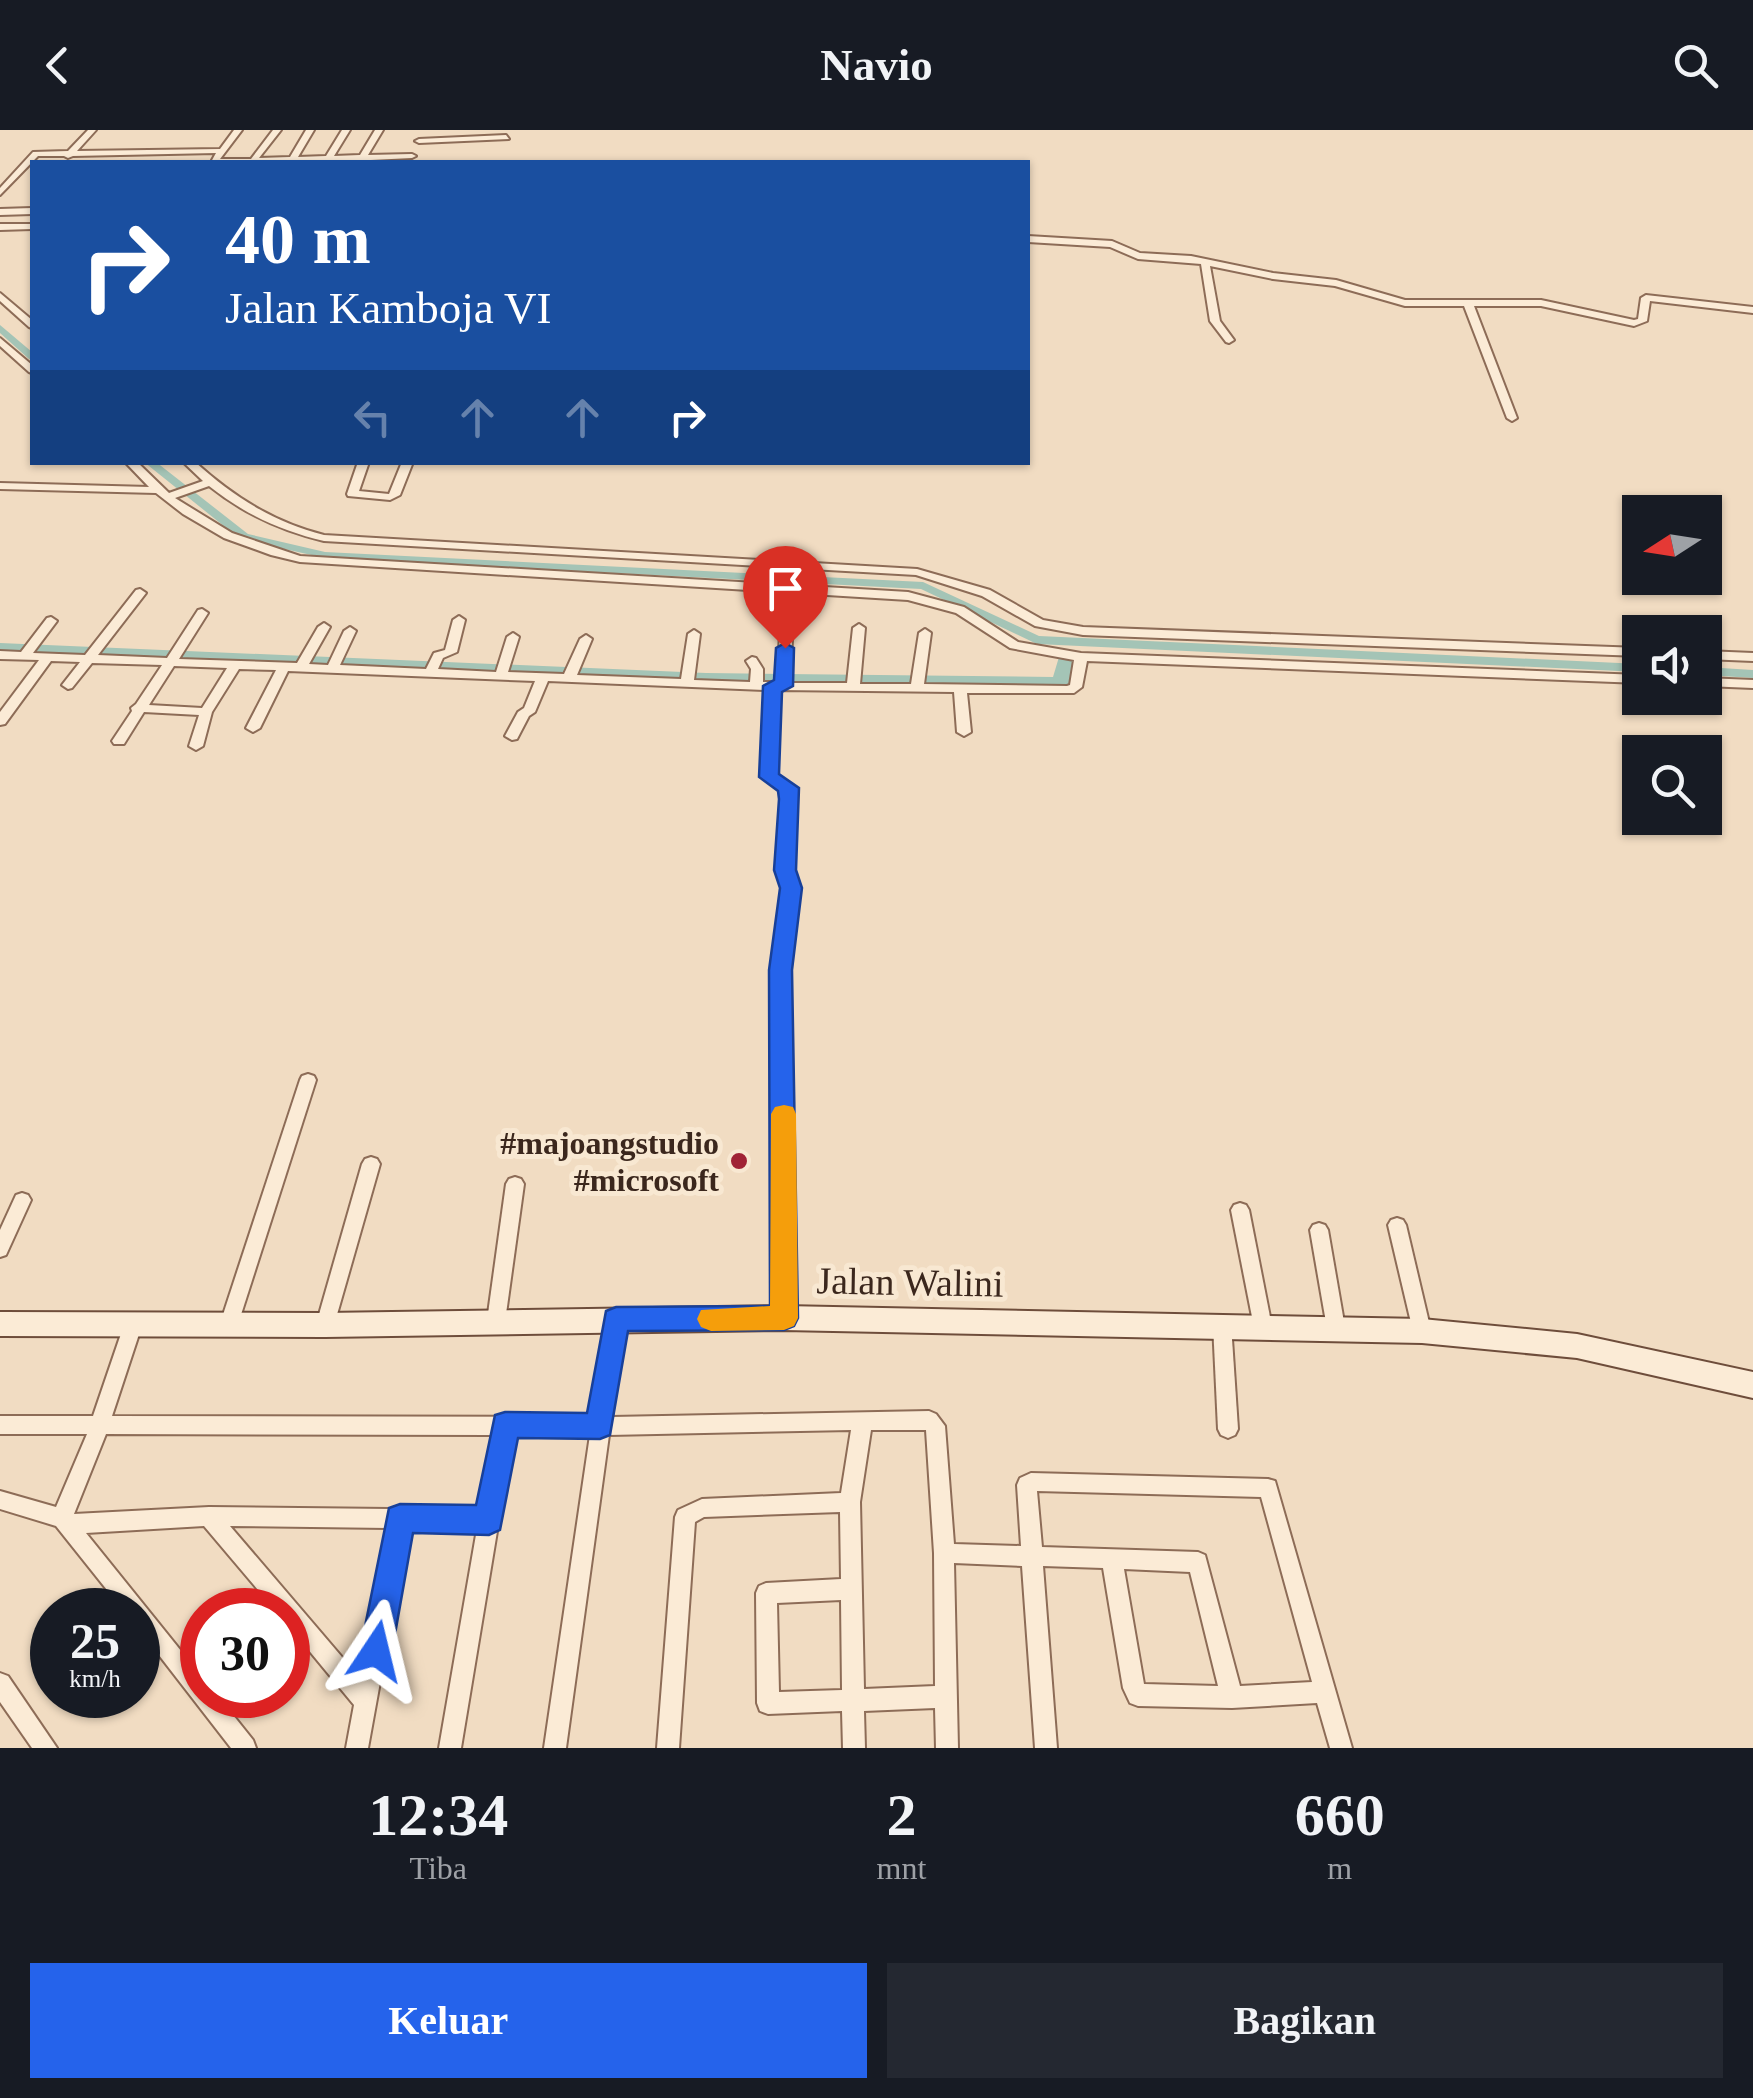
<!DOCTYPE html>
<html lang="id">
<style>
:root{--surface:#171b24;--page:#242831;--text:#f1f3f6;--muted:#9ea1a6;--accent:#2563eb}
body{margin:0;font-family:Georgia,serif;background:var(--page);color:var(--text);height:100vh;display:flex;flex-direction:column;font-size:38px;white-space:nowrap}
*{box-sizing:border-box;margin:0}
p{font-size:32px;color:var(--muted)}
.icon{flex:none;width:55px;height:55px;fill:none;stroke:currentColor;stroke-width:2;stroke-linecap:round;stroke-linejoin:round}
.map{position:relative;height:1618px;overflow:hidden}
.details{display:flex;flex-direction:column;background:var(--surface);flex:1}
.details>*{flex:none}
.hud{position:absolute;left:30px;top:30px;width:1000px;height:305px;border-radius:0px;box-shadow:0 2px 8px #0004;background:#1a4fa0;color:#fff;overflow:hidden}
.needle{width:65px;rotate:258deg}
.tools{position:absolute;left:1622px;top:365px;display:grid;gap:20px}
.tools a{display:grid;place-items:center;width:100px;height:100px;border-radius:0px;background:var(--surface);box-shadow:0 2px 8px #0004;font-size:50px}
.speed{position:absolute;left:30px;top:1458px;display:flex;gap:20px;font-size:50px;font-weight:700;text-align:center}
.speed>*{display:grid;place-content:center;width:130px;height:130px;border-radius:50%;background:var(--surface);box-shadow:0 2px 8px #0004;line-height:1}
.speed small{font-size:25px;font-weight:400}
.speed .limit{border:15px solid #d22;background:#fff;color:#111}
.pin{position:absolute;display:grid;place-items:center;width:85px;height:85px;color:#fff;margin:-102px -42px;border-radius:50% 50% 50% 0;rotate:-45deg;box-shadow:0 0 10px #0007}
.pin .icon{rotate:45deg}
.me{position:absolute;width:110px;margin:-55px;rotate:10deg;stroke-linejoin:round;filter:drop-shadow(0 0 8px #0008)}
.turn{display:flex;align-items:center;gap:35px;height:210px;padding:0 30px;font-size:45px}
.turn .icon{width:130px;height:130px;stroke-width:2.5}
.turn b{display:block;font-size:70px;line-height:85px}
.lanes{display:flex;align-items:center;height:95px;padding:0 30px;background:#0003;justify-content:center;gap:50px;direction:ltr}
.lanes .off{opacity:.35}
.eta{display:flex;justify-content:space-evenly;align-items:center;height:170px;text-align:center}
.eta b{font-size:60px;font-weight:800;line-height:70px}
.cta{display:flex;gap:20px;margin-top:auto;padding:20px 30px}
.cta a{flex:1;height:115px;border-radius:0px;background:var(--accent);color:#fff;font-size:40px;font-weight:800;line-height:115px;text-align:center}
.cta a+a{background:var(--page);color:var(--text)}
header{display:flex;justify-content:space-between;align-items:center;height:130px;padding:0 30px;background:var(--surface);font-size:45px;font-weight:800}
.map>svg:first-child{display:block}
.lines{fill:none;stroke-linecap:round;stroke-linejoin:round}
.canal{fill:#a4c4b6;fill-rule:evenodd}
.river{fill:#a4c4b6;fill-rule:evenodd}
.street-casing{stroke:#8d6c57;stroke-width:4}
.secondary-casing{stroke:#6e4d3b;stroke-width:4}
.street{fill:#fbebd6;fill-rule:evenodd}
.secondary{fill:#fbebd6;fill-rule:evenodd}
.route{fill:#2563eb;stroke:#184099;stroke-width:2.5}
.slow{fill:#f59e0b}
.poi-dot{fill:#a02336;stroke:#f8e8d2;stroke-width:4}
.labels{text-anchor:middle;stroke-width:10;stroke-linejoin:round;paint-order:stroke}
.poi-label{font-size:32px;font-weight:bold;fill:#3b271d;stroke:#f8e8d2;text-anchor:end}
.near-street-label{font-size:38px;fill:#3b271d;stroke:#f8e8d2}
</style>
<header><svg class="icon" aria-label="back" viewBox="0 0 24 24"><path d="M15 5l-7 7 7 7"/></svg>Navio<svg class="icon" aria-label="search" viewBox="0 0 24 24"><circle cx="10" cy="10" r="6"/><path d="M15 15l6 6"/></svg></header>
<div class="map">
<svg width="1753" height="1618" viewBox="0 0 1753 1618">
<rect width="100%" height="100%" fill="#f1dcc2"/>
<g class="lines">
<g class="canal">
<polygon points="0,195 32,222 32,230 29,229 0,203"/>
<polygon points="144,332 156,332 248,404 325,422 923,452 1039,506 1640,534 1640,542 1037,514 921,459 325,428 240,409"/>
<polygon points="1705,537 1753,540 1753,548 1705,545"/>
</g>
<polygon class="river" points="0,513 706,543 1053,547 1059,527 1067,525 1078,532 1073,555 1058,561 706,557 0,527"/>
<g class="street-casing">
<g id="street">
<polygon points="88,0 96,0 77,21 220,19 234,0 242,0 220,29 251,29 273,0 281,0 259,28 290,27 306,0 314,0 298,27 326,26 342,0 350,0 334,26 360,25 375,0 383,0 368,25 412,24 416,26 412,28 330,32 211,32 216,23 73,26 68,28 64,26 38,26 0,65 0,58 33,22 68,21"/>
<polygon points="506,5 509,9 419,13 415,11 419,9"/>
<polygon points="32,78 32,84 0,85 0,79"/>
<polygon points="0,94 32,94 32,99 0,100"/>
<polygon points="1028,106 1112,111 1140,123 1191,126 1273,143 1336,150 1405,170 1541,170 1634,190 1638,189 1641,168 1646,165 1753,177 1753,183 1650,171 1647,191 1634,196 1541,176 1474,176 1517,288 1512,291 1507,288 1464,176 1405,176 1335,156 1273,149 1210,136 1220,191 1234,210 1229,213 1226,212 1210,191 1201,134 1138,129 1110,117 1028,112"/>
<polygon points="0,163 32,190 32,198 29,197 0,171"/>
<polygon points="0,208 32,235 32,243 29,242 0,216"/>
<path d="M125,332H137L169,363L203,351L183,332H195C234,367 273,392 324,405L917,439L990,460L1043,490L1083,497L1640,518V526L1083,505L1035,496L982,466L916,445L324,411C281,401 244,384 209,356L175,368L232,403L300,426L908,462L964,477L1018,512L1081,523L1640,545V553L1087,531L1082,557L1074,563H967L971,602L964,606L957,602L954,562L779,560L776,645L795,658L792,740L798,758L789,841L793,1188L791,1194L784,1196L777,1194L775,1188L773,841L784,758L778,740L781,660L762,647L766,560L548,551L535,582L529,586L517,609L512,610L505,606L518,582L524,578L535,551L288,541L260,598L253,602L246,598L276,540L239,539L212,582L203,616L196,620L189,616L199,585L144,582L124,614H114L112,611L132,581L131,578L136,574L162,535L92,533L72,558L68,559L62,555L80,532L51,531L5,594L0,595V582L39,530L0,529V521L21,522L47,488L51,487L57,491L33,523L85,525L136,460L140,459L146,463L98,525L167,528L198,480L202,479L208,483L179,529L297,533L318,497L324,493L330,497L309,534L328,535L344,501L350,497L356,501L340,535L426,539L434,523L445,520L453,490L459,486L465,490L457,522L443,528L438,539L496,542L507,507L513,503L519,507L508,542L564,544L580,509L586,505L592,509L577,545L681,549L688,504L694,500L700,504L694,550L750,552L751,539L746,531L752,527L756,528L763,539V552H777L781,488L787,484L793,488L790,553H847L853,498L859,494L865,498L860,554H911L919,503L925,499L931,503L924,554L1067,556L1070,555L1074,530L1010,518L956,483L908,470L300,432L271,425L224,408L183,384L156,363L0,359V353L149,357ZM174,536L227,538L202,578L149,575Z"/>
<polygon points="358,332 369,332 359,361 389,364 402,332 413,332 400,365 390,370 348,366 347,364"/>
<polygon points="1705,521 1753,523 1753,531 1705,529"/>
<polygon points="1705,548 1753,550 1753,558 1705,556"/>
<polygon points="308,944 314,946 316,950 238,1194 236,1200 229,1202 222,1200 220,1194 300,950 302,946"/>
<polygon points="371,1027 377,1029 380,1034 334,1195 332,1201 325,1203 318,1201 316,1195 362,1034 365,1029"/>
<polygon points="515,1047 521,1049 524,1054 505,1191 503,1197 496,1199 489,1197 487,1191 506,1054 509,1049"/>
<polygon points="22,1063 28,1065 31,1070 6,1125 0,1127 0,1100 16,1065"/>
<polygon points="1240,1073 1246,1075 1249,1080 1272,1197 1270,1203 1263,1205 1256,1203 1254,1197 1231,1080 1234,1075"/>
<polygon points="1397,1088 1403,1090 1406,1095 1431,1201 1429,1207 1422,1209 1415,1207 1413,1201 1388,1095 1391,1090"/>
<polygon points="1319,1093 1325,1095 1328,1100 1345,1198 1343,1204 1336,1206 1329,1204 1327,1198 1310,1100 1313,1095"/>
<path d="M616,1181L623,1183L625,1189L612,1287L929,1281L936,1284L945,1296L954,1414L1021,1416L1017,1355L1020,1348L1031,1343L1268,1349L1275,1351L1352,1618H1330L1317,1573L1232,1578L1138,1576L1130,1573L1123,1558L1103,1438L1043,1436L1057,1618H1035L1022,1436L954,1433L958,1618H936L935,1578L864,1581L865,1618H843L842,1581L768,1584L760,1581L757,1573L756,1463L759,1456L766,1453L841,1449L840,1382L704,1387L695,1392L679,1618H657L675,1387L678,1380L702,1369L841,1363L851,1300L609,1305L566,1618H544L590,1305H513L461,1618H439L477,1399L408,1398L368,1618H346L354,1575L288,1495V1480H275L204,1396L86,1403L202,1547V1565H217L253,1610L256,1618H231L138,1498V1480H123L56,1396L0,1379V1361L56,1377L87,1304H0V1286H93L124,1195L126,1189L133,1187L140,1189L142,1195L112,1286L592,1287L607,1189L609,1183ZM871,1300H926L934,1423L935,1556L864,1559L860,1372ZM106,1304L494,1305L480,1380L209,1377L74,1384ZM1037,1361L1261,1367L1312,1552L1240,1556L1205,1425L1198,1422L1042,1417ZM230,1396L388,1398L359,1547ZM1124,1439L1190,1442L1218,1556L1144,1554ZM841,1470L842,1560L779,1562L777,1473Z"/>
<polygon points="1222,1186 1229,1188 1231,1194 1238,1299 1235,1305 1228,1308 1221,1305 1218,1299 1213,1194 1215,1188"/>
<polygon points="0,1543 8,1546 57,1618 32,1618 0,1572"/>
</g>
</g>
<g class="secondary-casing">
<polygon id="secondary" points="784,1176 1422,1189 1577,1204 1753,1242 1753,1268 1577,1228 1422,1213 784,1200 325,1207 0,1206 0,1182 325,1183"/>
</g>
<use href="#street" class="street"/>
<use href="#secondary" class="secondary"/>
</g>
<polygon class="route" points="785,513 794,518 793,556 782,562 779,644 799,658 796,740 802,758 792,840 798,1188 794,1196 784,1200 628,1201 610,1305 600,1309 518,1308 500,1400 489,1405 413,1403 392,1521 388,1532 376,1537 364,1532 360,1521 389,1378 400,1374 476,1375 495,1285 505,1282 587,1283 606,1181 616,1177 770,1176 769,840 780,758 774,740 779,669 778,661 759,647 763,556 774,550 776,518"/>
<polygon class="slow" points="784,975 793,977 796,984 798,1188 794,1196 784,1200 711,1201 701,1197 697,1189 701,1180 770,1176 771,984 775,977"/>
<circle class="poi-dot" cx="739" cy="1031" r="10"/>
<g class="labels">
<g class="poi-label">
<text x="719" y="1024">#majoangstudio<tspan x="719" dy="37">#microsoft</tspan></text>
</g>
<g class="near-street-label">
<text transform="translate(910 1152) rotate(1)" y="13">Jalan Walini</text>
</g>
</g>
</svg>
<div class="tools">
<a><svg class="needle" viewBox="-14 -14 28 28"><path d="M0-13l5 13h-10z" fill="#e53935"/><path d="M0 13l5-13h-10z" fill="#9ea1a6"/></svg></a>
<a><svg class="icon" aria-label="sound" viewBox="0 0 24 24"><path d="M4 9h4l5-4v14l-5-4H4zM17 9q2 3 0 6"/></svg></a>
<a><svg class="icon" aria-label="search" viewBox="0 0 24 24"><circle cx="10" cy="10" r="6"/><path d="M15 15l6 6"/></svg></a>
</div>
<div class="speed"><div>25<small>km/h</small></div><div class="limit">30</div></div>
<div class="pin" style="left:785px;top:518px;background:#d93025"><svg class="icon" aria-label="arrive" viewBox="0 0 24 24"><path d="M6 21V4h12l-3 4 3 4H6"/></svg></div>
<svg class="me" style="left:376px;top:1521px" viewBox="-20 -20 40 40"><path d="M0-17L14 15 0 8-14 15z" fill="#2563eb" stroke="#fff" stroke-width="4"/></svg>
<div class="hud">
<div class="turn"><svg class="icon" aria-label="right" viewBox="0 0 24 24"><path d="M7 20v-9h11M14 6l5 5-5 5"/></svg><div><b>40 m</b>Jalan Kamboja VI</div></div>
<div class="lanes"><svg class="icon off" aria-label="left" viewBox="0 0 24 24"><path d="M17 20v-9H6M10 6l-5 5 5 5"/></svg><svg class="icon off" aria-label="ahead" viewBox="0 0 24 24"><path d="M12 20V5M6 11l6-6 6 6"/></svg><svg class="icon off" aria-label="ahead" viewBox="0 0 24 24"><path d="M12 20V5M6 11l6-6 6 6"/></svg><svg class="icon" aria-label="right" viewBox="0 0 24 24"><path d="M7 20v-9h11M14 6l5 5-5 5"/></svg></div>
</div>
</div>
<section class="details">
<div class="eta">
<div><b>12:34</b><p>Tiba</p></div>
<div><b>2</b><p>mnt</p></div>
<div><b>660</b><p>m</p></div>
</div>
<div class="cta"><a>Keluar</a><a>Bagikan</a></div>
</section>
